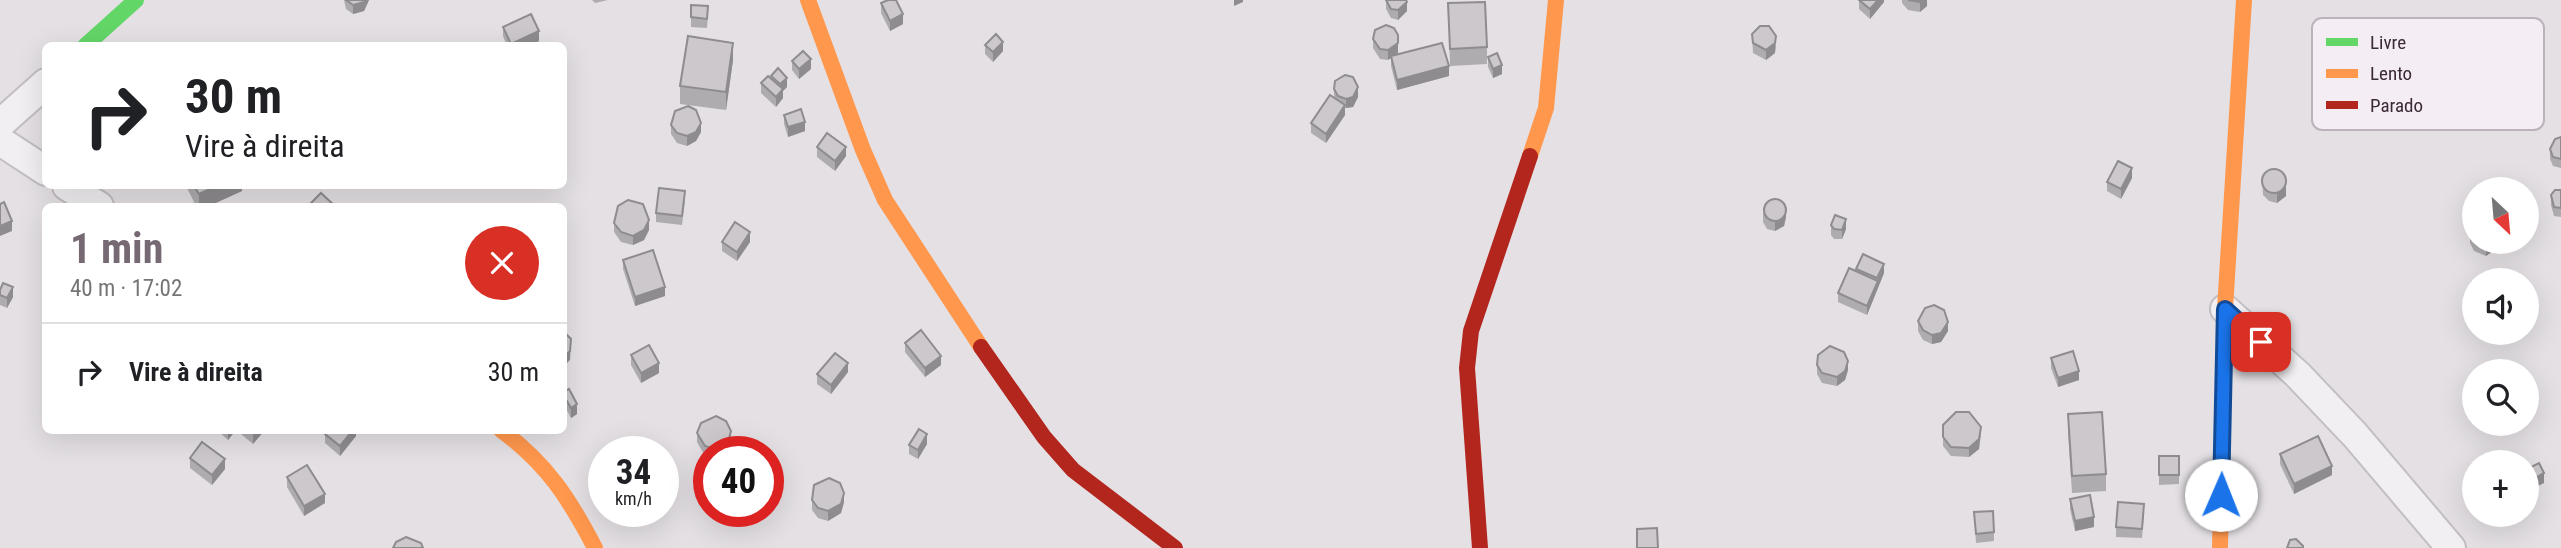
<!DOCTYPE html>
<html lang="pt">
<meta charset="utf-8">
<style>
:root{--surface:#fff;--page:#f6f6f6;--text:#202124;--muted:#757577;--line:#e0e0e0;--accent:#766974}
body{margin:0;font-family:"Roboto Condensed",sans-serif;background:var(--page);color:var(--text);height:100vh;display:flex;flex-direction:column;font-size:26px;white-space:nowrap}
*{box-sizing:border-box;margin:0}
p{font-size:23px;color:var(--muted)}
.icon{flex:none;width:38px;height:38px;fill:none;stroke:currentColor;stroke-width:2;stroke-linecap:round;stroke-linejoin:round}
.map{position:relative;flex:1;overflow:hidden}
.side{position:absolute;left:42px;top:203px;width:525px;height:231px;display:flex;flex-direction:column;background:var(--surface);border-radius:10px;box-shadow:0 7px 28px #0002}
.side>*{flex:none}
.top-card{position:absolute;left:42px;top:42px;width:525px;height:147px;border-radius:10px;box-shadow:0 7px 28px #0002;background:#fff;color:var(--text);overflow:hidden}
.needle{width:46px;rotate:154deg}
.tools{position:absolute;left:2462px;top:177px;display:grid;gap:14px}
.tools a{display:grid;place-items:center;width:77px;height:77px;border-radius:50%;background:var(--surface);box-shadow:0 7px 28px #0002;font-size:35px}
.speed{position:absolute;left:588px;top:436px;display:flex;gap:14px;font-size:35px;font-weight:700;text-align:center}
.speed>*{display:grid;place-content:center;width:91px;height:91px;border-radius:50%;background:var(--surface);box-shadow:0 7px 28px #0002;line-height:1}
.speed small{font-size:18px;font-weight:400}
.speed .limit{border:10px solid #d22;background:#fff;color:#111}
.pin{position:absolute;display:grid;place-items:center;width:60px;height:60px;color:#fff;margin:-30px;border-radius:14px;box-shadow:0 4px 10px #0006}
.me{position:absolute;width:77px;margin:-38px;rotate:1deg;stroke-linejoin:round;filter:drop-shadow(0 0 5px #0008)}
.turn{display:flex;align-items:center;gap:24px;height:147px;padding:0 28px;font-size:32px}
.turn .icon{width:91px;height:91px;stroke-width:2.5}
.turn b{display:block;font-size:49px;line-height:60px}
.round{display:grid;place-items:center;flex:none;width:74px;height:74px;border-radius:37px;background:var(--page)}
.overview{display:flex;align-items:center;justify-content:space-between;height:119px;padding:0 28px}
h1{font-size:42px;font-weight:700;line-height:52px;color:var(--accent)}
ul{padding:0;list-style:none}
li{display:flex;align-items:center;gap:21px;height:98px;padding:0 28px;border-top:2px solid var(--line)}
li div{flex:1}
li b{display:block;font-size:26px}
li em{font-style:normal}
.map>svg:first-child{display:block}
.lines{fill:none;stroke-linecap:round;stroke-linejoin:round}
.street-casing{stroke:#c2bec2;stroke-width:32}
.street{stroke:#f1eff1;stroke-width:28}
.fast{stroke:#63d668;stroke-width:16}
.slow{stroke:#ff974d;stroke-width:16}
.jam{stroke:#b3261e;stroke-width:16}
.wall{fill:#afacaf}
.shaded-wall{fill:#8f8c8f}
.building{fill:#ccc8cc;stroke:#8f8c8f;stroke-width:2}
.route-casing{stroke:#114b97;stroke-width:18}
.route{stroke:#1a73e8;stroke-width:12}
.key{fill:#f4edf3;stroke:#bcb2bb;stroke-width:2}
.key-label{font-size:19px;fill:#3b2938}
</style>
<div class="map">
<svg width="2561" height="548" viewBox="0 0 2561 548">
<rect width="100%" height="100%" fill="#e4e0e4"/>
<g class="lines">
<g class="street-casing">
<g id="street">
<polyline points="0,124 46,83"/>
<polyline points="0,141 46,171"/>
<polyline points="67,186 99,206"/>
<polyline points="2225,309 2298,375 2355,435 2451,548"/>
</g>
</g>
<use href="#street" class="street"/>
<polyline class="fast" points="85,46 136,0"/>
<g class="slow">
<polyline points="808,0 863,150 885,200 981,347"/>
<polyline points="1530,156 1546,108 1556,0"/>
<path d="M501,430C547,464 569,498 595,548"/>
<polyline points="2220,548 2225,309 2244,0"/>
</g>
<g class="jam">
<polyline points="981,347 1044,437 1073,470 1175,548"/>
<polyline points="1480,548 1467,368 1471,331 1530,156"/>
</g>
</g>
<g class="wall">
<polygon points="344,0 369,0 364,11 353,14 346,9"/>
<polygon points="592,0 608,0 595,3"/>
<polygon points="1386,0 1407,11 1398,20 1391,18 1386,9"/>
<polygon points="1859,0 1884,0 1884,2 1870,19 1859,9"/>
<polygon points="1902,0 1927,0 1927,6 1920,12 1908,10 1902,3"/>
<polygon points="881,3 903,24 890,31 881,13"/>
<polygon points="1448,3 1487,47 1487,64 1450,66"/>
<polygon points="691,5 708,15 707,28 691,27"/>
<polygon points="503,27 539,41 529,46 507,46 503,36"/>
<polygon points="1752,34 1776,45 1775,53 1766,60 1753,53"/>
<polygon points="2321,35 2350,40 2349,49 2339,57 2329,56 2321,44"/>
<polygon points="1373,39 1398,44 1398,53 1394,56 1449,76 1397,90 1391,66 1391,58 1388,60 1380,59 1373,48"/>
<polygon points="985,45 1003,51 993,62 985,54"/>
<polygon points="1488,57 1502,74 1493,78 1488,67"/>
<polygon points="733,60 726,110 680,104 680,86"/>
<polygon points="792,61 811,69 799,79 792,70"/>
<polygon points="2434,66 2490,86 2469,104 2454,85 2447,91 2434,75"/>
<polygon points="771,76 787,87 783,91 783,98 776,107 761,93 761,83 771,78"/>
<polygon points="1334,89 1358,97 1353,107 1345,108 1345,115 1326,143 1311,133 1311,123 1334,98"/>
<polygon points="784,115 805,131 788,137 784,124"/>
<polygon points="671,125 701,132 696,141 687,146 677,143 671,134"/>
<polygon points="2561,137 2561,168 2553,166 2550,159 2550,149"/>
<polygon points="817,147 846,156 835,171 817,157"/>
<polygon points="2262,177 2286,196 2277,203 2269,201 2263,195"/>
<polygon points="2132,178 2121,199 2107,191 2107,182"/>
<polygon points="186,186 242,186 242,191 209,206 196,206"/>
<polygon points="2561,190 2561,217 2554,216 2551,205 2551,195"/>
<polygon points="685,201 682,225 656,222 656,213"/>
<polygon points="1763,213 1786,217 1784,226 1775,231 1767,229 1763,222"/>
<polygon points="614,223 649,230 644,240 633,245 621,242 614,232"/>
<polygon points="1831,225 1846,229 1842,239 1834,239 1831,235"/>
<polygon points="2470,233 2474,242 2498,242 2497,248 2486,256 2474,251 2470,243"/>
<polygon points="722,242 750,242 737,261 722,251"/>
<polygon points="623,260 665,296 635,306 623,269"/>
<polygon points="1856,269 1884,273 1867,315 1838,302 1838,293 1856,271"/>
<polygon points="0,290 13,297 7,308 0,305"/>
<polygon points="1918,321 1948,331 1941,342 1932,344 1923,340 1918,331"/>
<polygon points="905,343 941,365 925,377 905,352"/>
<polygon points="631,355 659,373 641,383 631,365"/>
<polygon points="2051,358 2079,380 2058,387 2051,368"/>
<polygon points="1817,365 1848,370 1845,380 1837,386 1822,383 1817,374"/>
<polygon points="848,372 831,394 817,384 817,374"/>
<polygon points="564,392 577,414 571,418 564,405"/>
<polygon points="2068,414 2106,474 2106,491 2072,493 2068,432"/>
<polygon points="1943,425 1981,436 1979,449 1969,457 1951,456 1943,446"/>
<polygon points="217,430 236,430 228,440"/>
<polygon points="236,430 265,430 253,444"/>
<polygon points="356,430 356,436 340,456 325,443 325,434"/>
<polygon points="697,433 731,440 728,451 709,452 709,457 705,456 697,442"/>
<polygon points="927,444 918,459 909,454 909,445"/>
<polygon points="2280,454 2332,475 2294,494 2280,464"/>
<polygon points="2159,456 2179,456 2179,484 2159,485"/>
<polygon points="190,458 225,469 212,485 190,468"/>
<polygon points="287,477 325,503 304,516 287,487"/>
<polygon points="2070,499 2094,527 2075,531 2070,509"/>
<polygon points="812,500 844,502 841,513 828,521 818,518 812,510"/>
<polygon points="1974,512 1994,532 1994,541 1976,543"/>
<polygon points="2144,513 2142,538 2116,537 2116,527"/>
</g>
<g class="shaded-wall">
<polygon points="365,0 369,0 364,11 353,14 353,5"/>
<polygon points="1234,0 1243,0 1243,2 1234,6"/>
<polygon points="1878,0 1884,0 1884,2 1870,19 1870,9"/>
<polygon points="1923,0 1927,0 1927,6 1920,12 1920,2"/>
<polygon points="1407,2 1407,11 1398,20 1398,10"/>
<polygon points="903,14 903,24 890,31 890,21"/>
<polygon points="2350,30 2349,49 2339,57 2339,48"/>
<polygon points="539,31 539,41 529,46 511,46 511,44"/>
<polygon points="1398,35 1398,53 1388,60 1388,50"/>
<polygon points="1776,36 1775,53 1766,60 1766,50"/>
<polygon points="1003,42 1003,51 993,62 993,52"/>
<polygon points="733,43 733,60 726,110 726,92"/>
<polygon points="811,59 811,69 799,79 799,69"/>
<polygon points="1502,65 1502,74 1493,78 1493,69"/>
<polygon points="1449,66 1449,76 1397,90 1397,80"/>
<polygon points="2454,76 2454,85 2447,91 2447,82"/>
<polygon points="2490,77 2490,86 2469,104 2469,94"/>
<polygon points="787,78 787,87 783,91 783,98 776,107 776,97 780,92 780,84"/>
<polygon points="1358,87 1358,97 1353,107 1346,108 1346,99"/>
<polygon points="1345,105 1345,115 1326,143 1326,134"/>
<polygon points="805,122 805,131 788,137 788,127"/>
<polygon points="701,123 701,132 696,141 687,146 687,136"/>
<polygon points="846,147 846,156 835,171 835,161"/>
<polygon points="2132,168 2132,178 2121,199 2121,189"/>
<polygon points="217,186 242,186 242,191 209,206 199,206 199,194"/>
<polygon points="2286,186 2286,196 2277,203 2277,193"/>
<polygon points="1786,207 1786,217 1784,226 1775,231 1775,222"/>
<polygon points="1846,219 1846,229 1842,239 1842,230"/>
<polygon points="649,220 649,230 644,240 633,245 633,236"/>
<polygon points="12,221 12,231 0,236 0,226"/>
<polygon points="750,232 750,242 737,261 737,252"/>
<polygon points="2493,242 2498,242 2497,248 2486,256 2486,246"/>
<polygon points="1884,264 1884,273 1867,315 1867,306"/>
<polygon points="13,287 13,297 7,308 7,298"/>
<polygon points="665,287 665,296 635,306 635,297"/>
<polygon points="1948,322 1948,331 1941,342 1932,344 1932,335"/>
<polygon points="571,339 570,360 564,366 564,357"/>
<polygon points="941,356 941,365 925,377 925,368"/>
<polygon points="1848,361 1848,370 1845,380 1837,386 1837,377"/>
<polygon points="659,363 659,373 641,383 641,373"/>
<polygon points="848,363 848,372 831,394 831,385"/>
<polygon points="2079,371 2079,380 2058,387 2058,378"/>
<polygon points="577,404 577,414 571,418 571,408"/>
<polygon points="1981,427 1979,449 1969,457 1969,448"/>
<polygon points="228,430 236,430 228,440"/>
<polygon points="253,430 265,430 253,444"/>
<polygon points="353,430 356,430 356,436 340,456 340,446"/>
<polygon points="731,431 731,440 728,451 715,452 715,449"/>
<polygon points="927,434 927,444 918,459 918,450"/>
<polygon points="225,459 225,469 212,485 212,475"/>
<polygon points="2332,466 2332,475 2294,494 2294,484"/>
<polygon points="2544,473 2544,483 2528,491 2528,482"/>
<polygon points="844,493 844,502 841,513 828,521 828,511"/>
<polygon points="325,494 325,503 304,516 304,506"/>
<polygon points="2094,517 2094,527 2075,531 2075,521"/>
</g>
<g class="building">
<polygon points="346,0 365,0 364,2 353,5"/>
<polygon points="888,0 896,0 903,14 890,21 881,3"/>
<polygon points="1386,0 1406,0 1407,2 1398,10 1391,9"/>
<polygon points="1859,0 1878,0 1870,9"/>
<polygon points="1908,0 1923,0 1920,2"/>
<polygon points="1485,2 1487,47 1450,49 1448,3"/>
<polygon points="691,5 708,6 707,19 691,17"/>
<polygon points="531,14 539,31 511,44 503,27"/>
<polygon points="1386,25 1394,28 1398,35 1398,43 1388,50 1380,49 1373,39 1375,30"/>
<polygon points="1760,26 1769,26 1776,36 1775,43 1766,50 1753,43 1752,34"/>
<polygon points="996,34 1003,42 993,52 985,45"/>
<polygon points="688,36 733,43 726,92 680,86"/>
<polygon points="1442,43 1449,66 1397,80 1391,56"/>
<polygon points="803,51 811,59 799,69 792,61"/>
<polygon points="1497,53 1502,65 1493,69 1488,57"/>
<polygon points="778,68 787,78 780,84 771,76"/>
<polygon points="1345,75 1353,77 1358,87 1353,97 1346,99 1338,96 1334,89 1335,81"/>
<polygon points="768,76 783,89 776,97 761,83"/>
<polygon points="1330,95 1345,105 1326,134 1311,123"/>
<polygon points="688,106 696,110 701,123 696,132 687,136 677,133 671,125 675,111"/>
<polygon points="801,109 805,122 788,127 784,115"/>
<polygon points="827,133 846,147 835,161 817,147"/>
<polygon points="2561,137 2561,159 2553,157 2550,149 2555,139"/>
<polygon points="2118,161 2132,168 2121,189 2107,182"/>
<circle cx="2274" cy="181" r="12"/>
<polygon points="194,186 217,186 199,194"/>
<polygon points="659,188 685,191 682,216 656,213"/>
<polygon points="2555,190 2561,190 2561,208 2554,207 2551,195"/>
<polygon points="321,193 335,206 308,206"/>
<circle cx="1775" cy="210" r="11"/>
<polygon points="628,200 643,204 649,220 644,230 633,236 621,232 614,223 618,206"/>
<polygon points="4,202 12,221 0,226 0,204"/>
<polygon points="1835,215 1846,219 1842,230 1834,229 1831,225"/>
<polygon points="735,222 750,232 737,252 722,242"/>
<polygon points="2474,223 2474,242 2493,242 2486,246 2474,242 2470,233 2473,224"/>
<polygon points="653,250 665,287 635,297 623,260"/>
<polygon points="1863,254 1884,264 1877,278 1856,269"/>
<polygon points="1849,268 1878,281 1867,306 1838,293"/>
<polygon points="3,283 13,287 7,298 0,295 0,290"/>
<polygon points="1934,305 1944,310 1948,322 1941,333 1932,335 1923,330 1918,321 1925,308"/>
<polygon points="921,330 941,356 925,368 905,343"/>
<polygon points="564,332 571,339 570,351 564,357"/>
<polygon points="649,345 659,363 641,373 631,355"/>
<polygon points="1830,346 1844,352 1848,361 1845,371 1837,377 1822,373 1817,365 1818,355"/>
<polygon points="2073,351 2079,371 2058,378 2051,358"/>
<polygon points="835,353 848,363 831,385 817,374"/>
<polygon points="569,389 577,404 571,408 564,396 564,392"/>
<polygon points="1956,412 1969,412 1981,427 1979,439 1969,448 1951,447 1943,437 1943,425"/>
<polygon points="2102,412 2106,474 2072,476 2068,414"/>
<polygon points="716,416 726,421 731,431 728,442 715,449 705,446 697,433 701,423"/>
<polygon points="919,429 927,434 918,450 909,445"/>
<polygon points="328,430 353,430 340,446 325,434"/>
<polygon points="2318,436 2332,466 2294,484 2280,454"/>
<polygon points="202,442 225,459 212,475 190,458"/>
<rect x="2159" y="456" width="20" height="19"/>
<polygon points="2539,463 2544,473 2528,482 2527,469"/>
<polygon points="307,465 325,494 304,506 287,477"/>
<polygon points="829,478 840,483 844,493 841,504 828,511 818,508 812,500 814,485"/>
<polygon points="2090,495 2094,517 2075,521 2070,499"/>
<polygon points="2118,502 2144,504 2142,529 2116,527"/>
<polygon points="1993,511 1994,532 1976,534 1974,512"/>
<polygon points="1657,528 1658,548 1637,548 1637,529"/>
<polygon points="406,537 421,543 423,548 393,548 396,542"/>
<polygon points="2296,539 2303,546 2303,548 2287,548 2290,540"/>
</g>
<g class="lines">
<g class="route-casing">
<polyline id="route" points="2221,495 2225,309 2261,342"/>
</g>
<use href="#route" class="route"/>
</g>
<rect x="2312" y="18" width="232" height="112" rx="10" class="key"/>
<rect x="2326" y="38" width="32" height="8" fill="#63d668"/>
<rect x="2326" y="69" width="32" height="9" fill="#ff974d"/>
<rect x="2326" y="101" width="32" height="8" fill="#b3261e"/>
<g class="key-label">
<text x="2370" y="49">Livre</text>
<text x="2370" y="80">Lento</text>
<text x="2370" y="112">Parado</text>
</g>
</svg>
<div class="tools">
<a><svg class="needle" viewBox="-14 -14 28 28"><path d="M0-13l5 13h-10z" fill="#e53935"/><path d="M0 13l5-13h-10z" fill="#757577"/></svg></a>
<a><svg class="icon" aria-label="sound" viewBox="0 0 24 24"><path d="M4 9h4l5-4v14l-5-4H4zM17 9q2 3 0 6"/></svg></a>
<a><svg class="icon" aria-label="search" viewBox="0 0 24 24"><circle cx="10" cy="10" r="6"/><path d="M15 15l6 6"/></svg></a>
<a>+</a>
</div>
<div class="speed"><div>34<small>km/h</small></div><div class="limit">40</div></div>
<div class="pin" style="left:2261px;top:342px;background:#d93025"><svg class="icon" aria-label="arrive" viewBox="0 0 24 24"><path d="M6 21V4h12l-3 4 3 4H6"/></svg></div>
<svg class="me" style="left:2221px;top:495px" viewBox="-20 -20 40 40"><circle r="19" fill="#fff"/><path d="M0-13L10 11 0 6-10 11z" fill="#1a73e8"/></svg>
<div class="top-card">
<div class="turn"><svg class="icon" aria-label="right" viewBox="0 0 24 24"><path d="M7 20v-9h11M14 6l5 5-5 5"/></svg><div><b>30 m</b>Vire à direita</div></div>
</div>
<section class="side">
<div class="overview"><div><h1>1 min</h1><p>40 m · 17:02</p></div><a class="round" style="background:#d93025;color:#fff"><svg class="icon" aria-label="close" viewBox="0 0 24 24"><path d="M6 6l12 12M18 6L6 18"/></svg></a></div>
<ul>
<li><svg class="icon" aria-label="right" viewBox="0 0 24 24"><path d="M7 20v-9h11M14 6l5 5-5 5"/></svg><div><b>Vire à direita</b></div><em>30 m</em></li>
</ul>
</section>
</div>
